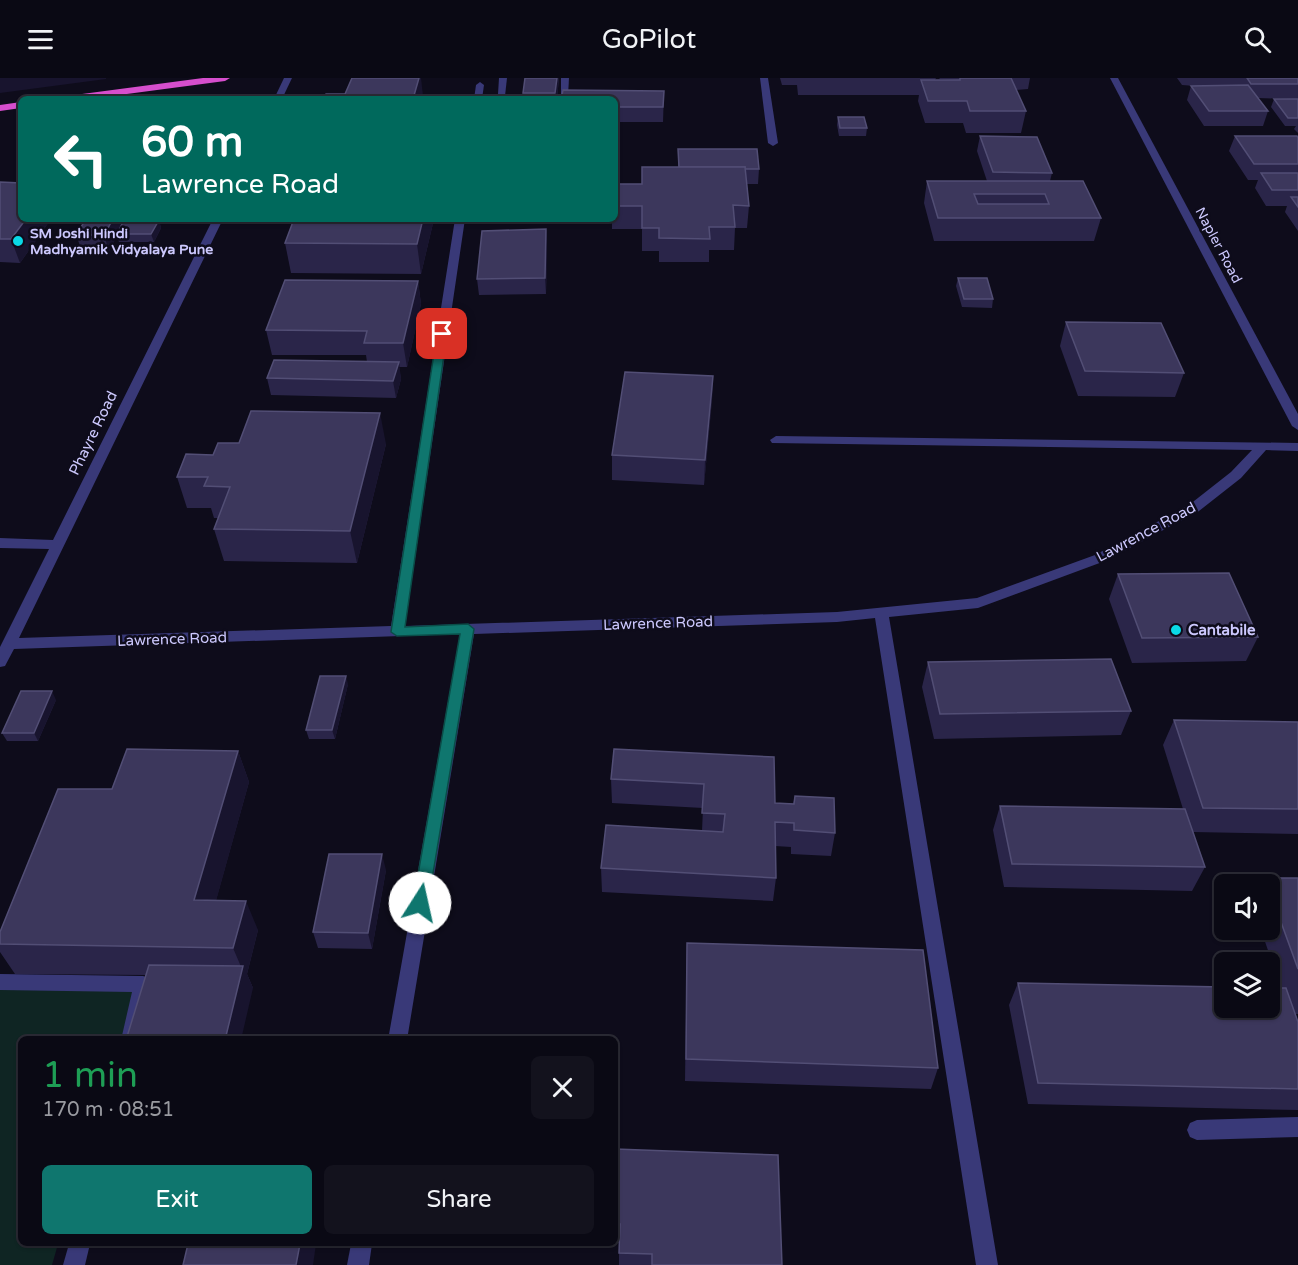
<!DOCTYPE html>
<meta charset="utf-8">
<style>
:root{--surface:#0a0914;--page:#13121d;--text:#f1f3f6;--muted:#999aa0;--line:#2a2a34;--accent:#0f766e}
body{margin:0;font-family:"Varela Round",sans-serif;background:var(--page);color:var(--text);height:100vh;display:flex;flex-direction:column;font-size:22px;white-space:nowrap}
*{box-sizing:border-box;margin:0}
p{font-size:20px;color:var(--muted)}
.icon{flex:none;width:33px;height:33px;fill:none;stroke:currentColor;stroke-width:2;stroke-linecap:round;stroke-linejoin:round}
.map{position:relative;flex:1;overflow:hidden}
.sheet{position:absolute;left:18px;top:958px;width:600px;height:210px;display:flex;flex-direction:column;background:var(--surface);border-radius:9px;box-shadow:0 2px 4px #0004,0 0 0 2px var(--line)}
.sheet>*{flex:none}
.guide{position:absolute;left:18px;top:18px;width:600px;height:126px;border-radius:9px;box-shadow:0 2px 4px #0004,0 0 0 2px var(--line);background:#00695c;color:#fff;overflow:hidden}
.controls{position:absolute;left:1214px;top:796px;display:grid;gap:12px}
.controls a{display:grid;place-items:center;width:66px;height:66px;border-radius:9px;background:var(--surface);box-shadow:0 2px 4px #0004,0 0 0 2px var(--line);font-size:30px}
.pin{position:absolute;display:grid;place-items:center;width:51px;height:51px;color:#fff;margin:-26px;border-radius:12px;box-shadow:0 3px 9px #0006}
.me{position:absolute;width:66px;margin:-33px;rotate:10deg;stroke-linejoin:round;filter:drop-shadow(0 0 4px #0008)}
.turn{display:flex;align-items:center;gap:21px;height:126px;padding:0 24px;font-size:27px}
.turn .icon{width:78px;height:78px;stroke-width:2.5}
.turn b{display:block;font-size:42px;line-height:51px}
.round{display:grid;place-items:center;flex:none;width:63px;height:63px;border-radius:9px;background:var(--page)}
.overview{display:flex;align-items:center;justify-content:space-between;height:102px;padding:0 24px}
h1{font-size:36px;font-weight:600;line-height:45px;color:#1e9e55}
.button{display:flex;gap:12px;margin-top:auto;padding:12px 24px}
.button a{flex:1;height:69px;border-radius:9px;background:var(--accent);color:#fff;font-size:24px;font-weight:600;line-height:69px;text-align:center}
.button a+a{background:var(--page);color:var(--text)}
header{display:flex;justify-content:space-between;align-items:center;height:78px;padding:0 24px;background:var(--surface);font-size:27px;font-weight:600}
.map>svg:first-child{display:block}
.green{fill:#0f2523}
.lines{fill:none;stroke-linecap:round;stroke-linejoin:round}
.service{fill:#393978;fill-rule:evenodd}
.minor{fill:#393978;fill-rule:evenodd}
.tertiary{fill:#393978;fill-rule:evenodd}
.trunk{fill:#d64ecd;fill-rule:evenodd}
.wall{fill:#2a2549}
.shaded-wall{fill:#18142e}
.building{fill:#3c375c;stroke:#524e75;stroke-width:1.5;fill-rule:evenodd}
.route{fill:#0f766e;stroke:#0a4d48;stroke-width:1.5}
.poi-dot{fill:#0ad9e6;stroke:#0e0c1b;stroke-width:2}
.labels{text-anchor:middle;stroke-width:5;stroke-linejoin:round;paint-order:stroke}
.far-poi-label{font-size:14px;font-weight:bold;fill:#ccc8fd;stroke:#0e0c1b;text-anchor:start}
.far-street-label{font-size:14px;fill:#ccc8fd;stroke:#0e0c1b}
.street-label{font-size:15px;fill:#ccc8fd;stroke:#0e0c1b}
.poi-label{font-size:15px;font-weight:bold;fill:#ccc8fd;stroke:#0e0c1b;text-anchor:start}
</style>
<header><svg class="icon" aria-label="menu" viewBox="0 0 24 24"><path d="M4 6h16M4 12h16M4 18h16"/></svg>GoPilot<svg class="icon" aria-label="search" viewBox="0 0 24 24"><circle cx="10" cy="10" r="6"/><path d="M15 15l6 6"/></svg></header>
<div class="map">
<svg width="1298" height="1187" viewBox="0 0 1298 1187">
<rect width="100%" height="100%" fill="#0e0c1b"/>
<polygon class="green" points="0,901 140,904 122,961 21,962 21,1166 58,1166 52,1187 0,1187"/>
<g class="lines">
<g class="service">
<polygon points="499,0 507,0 505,18 498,16"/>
<polygon points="561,0 569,0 568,18 561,16"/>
<polygon points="760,0 768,0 778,65 773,68 768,65"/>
<polygon points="0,896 143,898 149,900 152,906 140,962 121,962 132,914 0,912"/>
<polygon points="1298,1039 1298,1059 1197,1062 1190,1059 1187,1052 1190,1045 1197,1042"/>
<polygon points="69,1166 90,1166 85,1187 63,1187"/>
</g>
<g class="minor">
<polygon points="284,0 292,0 282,21 274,21"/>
<polygon points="480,4 484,7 482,21 474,21 476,7"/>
<polygon points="213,141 223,141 19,560 391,548 455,141 465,141 405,548 837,534 977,520 1095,477 1189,427 1231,394 1252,372 772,365 770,362 776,358 1298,365 1298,373 1266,372 1241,400 1199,433 1105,483 978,530 889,539 998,1187 976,1187 875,540 837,544 474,556 407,962 388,962 460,556 14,571 5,588 0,589 0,569 49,471 0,470 0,460 53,462"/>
<polygon points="351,1166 372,1166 369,1187 347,1187"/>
</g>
<polygon class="tertiary" points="1110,0 1118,0 1298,336 1298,352 1292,348"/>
<g class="trunk">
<polygon points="203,0 230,0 225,3 89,21 62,21 67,18"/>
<polygon points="21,24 21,30 0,33 0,27"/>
</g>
</g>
<g class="wall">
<polygon points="525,0 559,0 557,21 523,21 523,15"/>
<polygon points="780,0 936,0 935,2 957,1 940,1 939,0 1030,0 1028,11 1016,12 1026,33 1021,55 966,55 963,45 925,45 918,23 919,17 798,17 797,7 782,7"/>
<polygon points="1177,0 1298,0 1298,55 1294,51 1296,48 1285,48 1271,29 1274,21 1293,21 1258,20 1268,33 1263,48 1204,48 1187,22 1191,8 1195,8 1182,7"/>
<polygon points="664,13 663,44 615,44 615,21"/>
<polygon points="838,39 867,50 866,58 839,58 837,47"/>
<polygon points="980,58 1052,95 1050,103 1101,140 1094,163 934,163 924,125 927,103 987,103 977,73"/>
<polygon points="1235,58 1298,60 1298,153 1285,134 1287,128 1266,128 1255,110 1258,102 1248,102 1229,73"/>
<polygon points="678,71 759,91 758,106 747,106 749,128 747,150 735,150 734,172 709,172 709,184 659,184 659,173 642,173 642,151 612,151 612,141 615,141 615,106 642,106 678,89"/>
<polygon points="0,104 21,141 51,141 20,185 0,184"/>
<polygon points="434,141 421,196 291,195 285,165"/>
<polygon points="126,142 159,142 161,150 154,164 119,164 117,158 109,173 82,173 76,157"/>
<polygon points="546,151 547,167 546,216 479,217 477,201"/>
<polygon points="958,200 993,221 992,230 962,229 956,208"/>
<polygon points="418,203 421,226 407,289 399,289 401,301 396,320 271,317 267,300 367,284 366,277 272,277 266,252"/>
<polygon points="1066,244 1184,295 1175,319 1078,318 1060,268"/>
<polygon points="713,298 712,322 704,407 612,402 612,377"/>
<polygon points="386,366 357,485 224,483 214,451 218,440 214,440 211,430 187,430 177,399 213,377"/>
<polygon points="1118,496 1258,559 1246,583 1132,585 1109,521"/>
<polygon points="928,584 1131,633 1121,657 934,661 922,609"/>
<polygon points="348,606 335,661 309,661 306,652"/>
<polygon points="56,622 38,663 7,663 2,655"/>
<polygon points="1174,642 1298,644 1298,756 1193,754 1205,789 1192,813 1004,809 993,752 1000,728 1183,731 1163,667"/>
<polygon points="614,671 775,725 793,726 795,718 835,755 831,778 791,776 791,769 775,768 776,800 773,823 602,814 601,790 702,753 703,730 612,725 611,701"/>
<polygon points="238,673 249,704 216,822 258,852 247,896 253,910 145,897 15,896 0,874 0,854 112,711"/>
<polygon points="386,792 372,871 318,870 313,854"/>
<polygon points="1265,800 1298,800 1298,936 1295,936 1298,944 1298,1032 1028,1026 1009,927 1018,905 1281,910 1261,852 1269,852 1269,807 1260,807"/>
<polygon points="687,865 938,990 931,1011 685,1003"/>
<polygon points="615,1071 782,1187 619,1187 619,1165 615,1165"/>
</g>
<g class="shaded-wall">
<polygon points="0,0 106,0 106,1 0,15"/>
<polygon points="419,0 421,0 423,18 422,21 413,21"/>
<polygon points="557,0 559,0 557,21 555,21 555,15"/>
<polygon points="26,141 51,141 20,185 11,161"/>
<polygon points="113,141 127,141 118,156 117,156 117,158 109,173 104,157"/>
<polygon points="423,141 434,141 421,196 417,166"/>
<polygon points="159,142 161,150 154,164 151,156"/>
<polygon points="546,151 547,167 546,216 545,200"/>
<polygon points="418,203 421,226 407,289 403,265"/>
<polygon points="399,284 401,301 396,320 393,303"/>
<polygon points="713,298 712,322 704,407 705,382"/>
<polygon points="380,335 386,366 357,485 350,453"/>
<polygon points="346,598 348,606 335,661 332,652"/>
<polygon points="52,613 56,622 38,663 34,655"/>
<polygon points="238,673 249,704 208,852 194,822"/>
<polygon points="382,776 386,792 372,871 368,855"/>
<polygon points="246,823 258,852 247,896 253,910 241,962 225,962 242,891 233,870"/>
<polygon points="300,1166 316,1166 313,1187 296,1187"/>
</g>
<g class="building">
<polygon points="352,0 419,0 413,21 324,21 326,16 345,16"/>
<polygon points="525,0 557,0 555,15 523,15"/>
<polygon points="960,0 1011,0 1026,33 970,33 967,23 928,23 921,2 960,2"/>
<polygon points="1247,0 1298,0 1298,6 1251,6"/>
<polygon points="1248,7 1268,33 1209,33 1191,8"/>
<polygon points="563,12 664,13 663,29 615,29 615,21 561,21"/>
<polygon points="179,19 216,20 215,21 177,21"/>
<polygon points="1274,21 1298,21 1298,40 1288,40"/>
<polygon points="838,39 864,39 867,50 840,50"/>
<polygon points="980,58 1037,59 1052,95 993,94"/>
<polygon points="1235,58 1297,58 1298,60 1298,86 1254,86"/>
<polygon points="678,71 757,71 759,91 745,91 745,89 679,89"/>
<polygon points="642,89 745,89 749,128 733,127 735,149 709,149 710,161 659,160 659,150 642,150 642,128 615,128 615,106 642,106"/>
<polygon points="1261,95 1298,95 1298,112 1272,112"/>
<path d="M927,103H1083L1101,140H938ZM974,116H1045L1049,126H978Z"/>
<polygon points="0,104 21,105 21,141 26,141 11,161 0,161"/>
<polygon points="1291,119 1298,119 1298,129"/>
<polygon points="86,141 113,141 104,157 76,157"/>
<polygon points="294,141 423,141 417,166 285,165"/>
<polygon points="124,142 159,142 151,156 117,156"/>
<polygon points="546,151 545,200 477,201 482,153"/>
<polygon points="958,200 987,200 993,221 964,221"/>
<polygon points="285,202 418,203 403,265 364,265 367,253 266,252"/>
<polygon points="1066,244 1161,245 1184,295 1085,293"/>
<polygon points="274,282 399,284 393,303 267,300"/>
<polygon points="625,294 713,298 705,382 612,377"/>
<polygon points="251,333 380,335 350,453 214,451 230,409 204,408 208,399 177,399 186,376 213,377 218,365 239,365"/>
<polygon points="1229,495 1258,559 1142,560 1118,496"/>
<polygon points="1111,581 1131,633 940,636 928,584"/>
<polygon points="320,598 346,598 332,652 306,652"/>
<polygon points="21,613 52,613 34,655 2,655"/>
<polygon points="1174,642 1298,644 1298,731 1203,730"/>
<polygon points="127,671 238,673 194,822 246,823 233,870 0,866 0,854 58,711 112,711"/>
<polygon points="614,671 774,679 775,725 794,726 795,718 834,720 835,755 794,752 794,745 775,744 776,800 601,790 606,747 723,754 725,736 702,735 704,706 611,701"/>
<polygon points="1000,728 1185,731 1205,789 1012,786"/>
<polygon points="329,776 382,776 368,855 313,854"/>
<polygon points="1265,800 1298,800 1298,891 1269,811 1269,807 1268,807"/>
<polygon points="687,865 923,872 938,990 686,981"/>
<polygon points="149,887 243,888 225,962 126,962"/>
<polygon points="1018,905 1224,909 1224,930 1269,930 1269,910 1286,910 1298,944 1298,1011 1038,1005"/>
<polygon points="615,1071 778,1077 782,1187 652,1187 652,1176 619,1175 620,1146 615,1146"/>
<polygon points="188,1166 300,1166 296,1187 183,1187"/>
</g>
<polygon class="route" points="442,252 447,256 405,549 468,546 474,551 428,825 426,829 415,829 413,825 460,556 397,558 391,554 437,256"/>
<g class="poi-dot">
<circle cx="18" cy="163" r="6"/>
<circle cx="1176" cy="552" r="6"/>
</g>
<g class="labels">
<g class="far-poi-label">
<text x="30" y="160">SM Joshi Hindi<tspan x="30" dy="16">Madhyamik Vidyalaya Pune</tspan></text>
</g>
<g class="far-street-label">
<text transform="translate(1219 167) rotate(62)" y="5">Napler Road</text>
</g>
<g class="street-label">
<text transform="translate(93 355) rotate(-64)" y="5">Phayre Road</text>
<text transform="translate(1146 454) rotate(-28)" y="5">Lawrence Road</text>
<text transform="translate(658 545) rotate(-2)" y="5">Lawrence Road</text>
<text transform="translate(172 561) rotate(-2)" y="5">Lawrence Road</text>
</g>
<g class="poi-label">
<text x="1188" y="557">Cantabile</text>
</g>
</g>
</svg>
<div class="controls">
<a><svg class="icon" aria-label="sound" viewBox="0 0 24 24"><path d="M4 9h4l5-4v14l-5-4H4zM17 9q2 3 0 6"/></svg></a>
<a><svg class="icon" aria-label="layers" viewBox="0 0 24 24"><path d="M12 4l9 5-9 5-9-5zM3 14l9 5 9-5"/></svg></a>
</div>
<div class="pin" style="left:442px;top:256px;background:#d93025"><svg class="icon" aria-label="arrive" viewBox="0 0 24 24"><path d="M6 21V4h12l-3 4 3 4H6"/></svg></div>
<svg class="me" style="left:420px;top:825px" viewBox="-20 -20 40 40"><circle r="19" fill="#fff"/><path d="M0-13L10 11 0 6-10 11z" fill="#0f766e"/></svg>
<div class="guide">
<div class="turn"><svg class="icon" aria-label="left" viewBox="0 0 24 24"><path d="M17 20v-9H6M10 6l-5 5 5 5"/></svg><div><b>60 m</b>Lawrence Road</div></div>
</div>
<section class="sheet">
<div class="overview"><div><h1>1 min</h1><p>170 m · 08:51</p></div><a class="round"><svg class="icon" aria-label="close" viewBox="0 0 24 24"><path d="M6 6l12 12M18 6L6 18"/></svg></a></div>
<div class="button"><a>Exit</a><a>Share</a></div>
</section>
</div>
